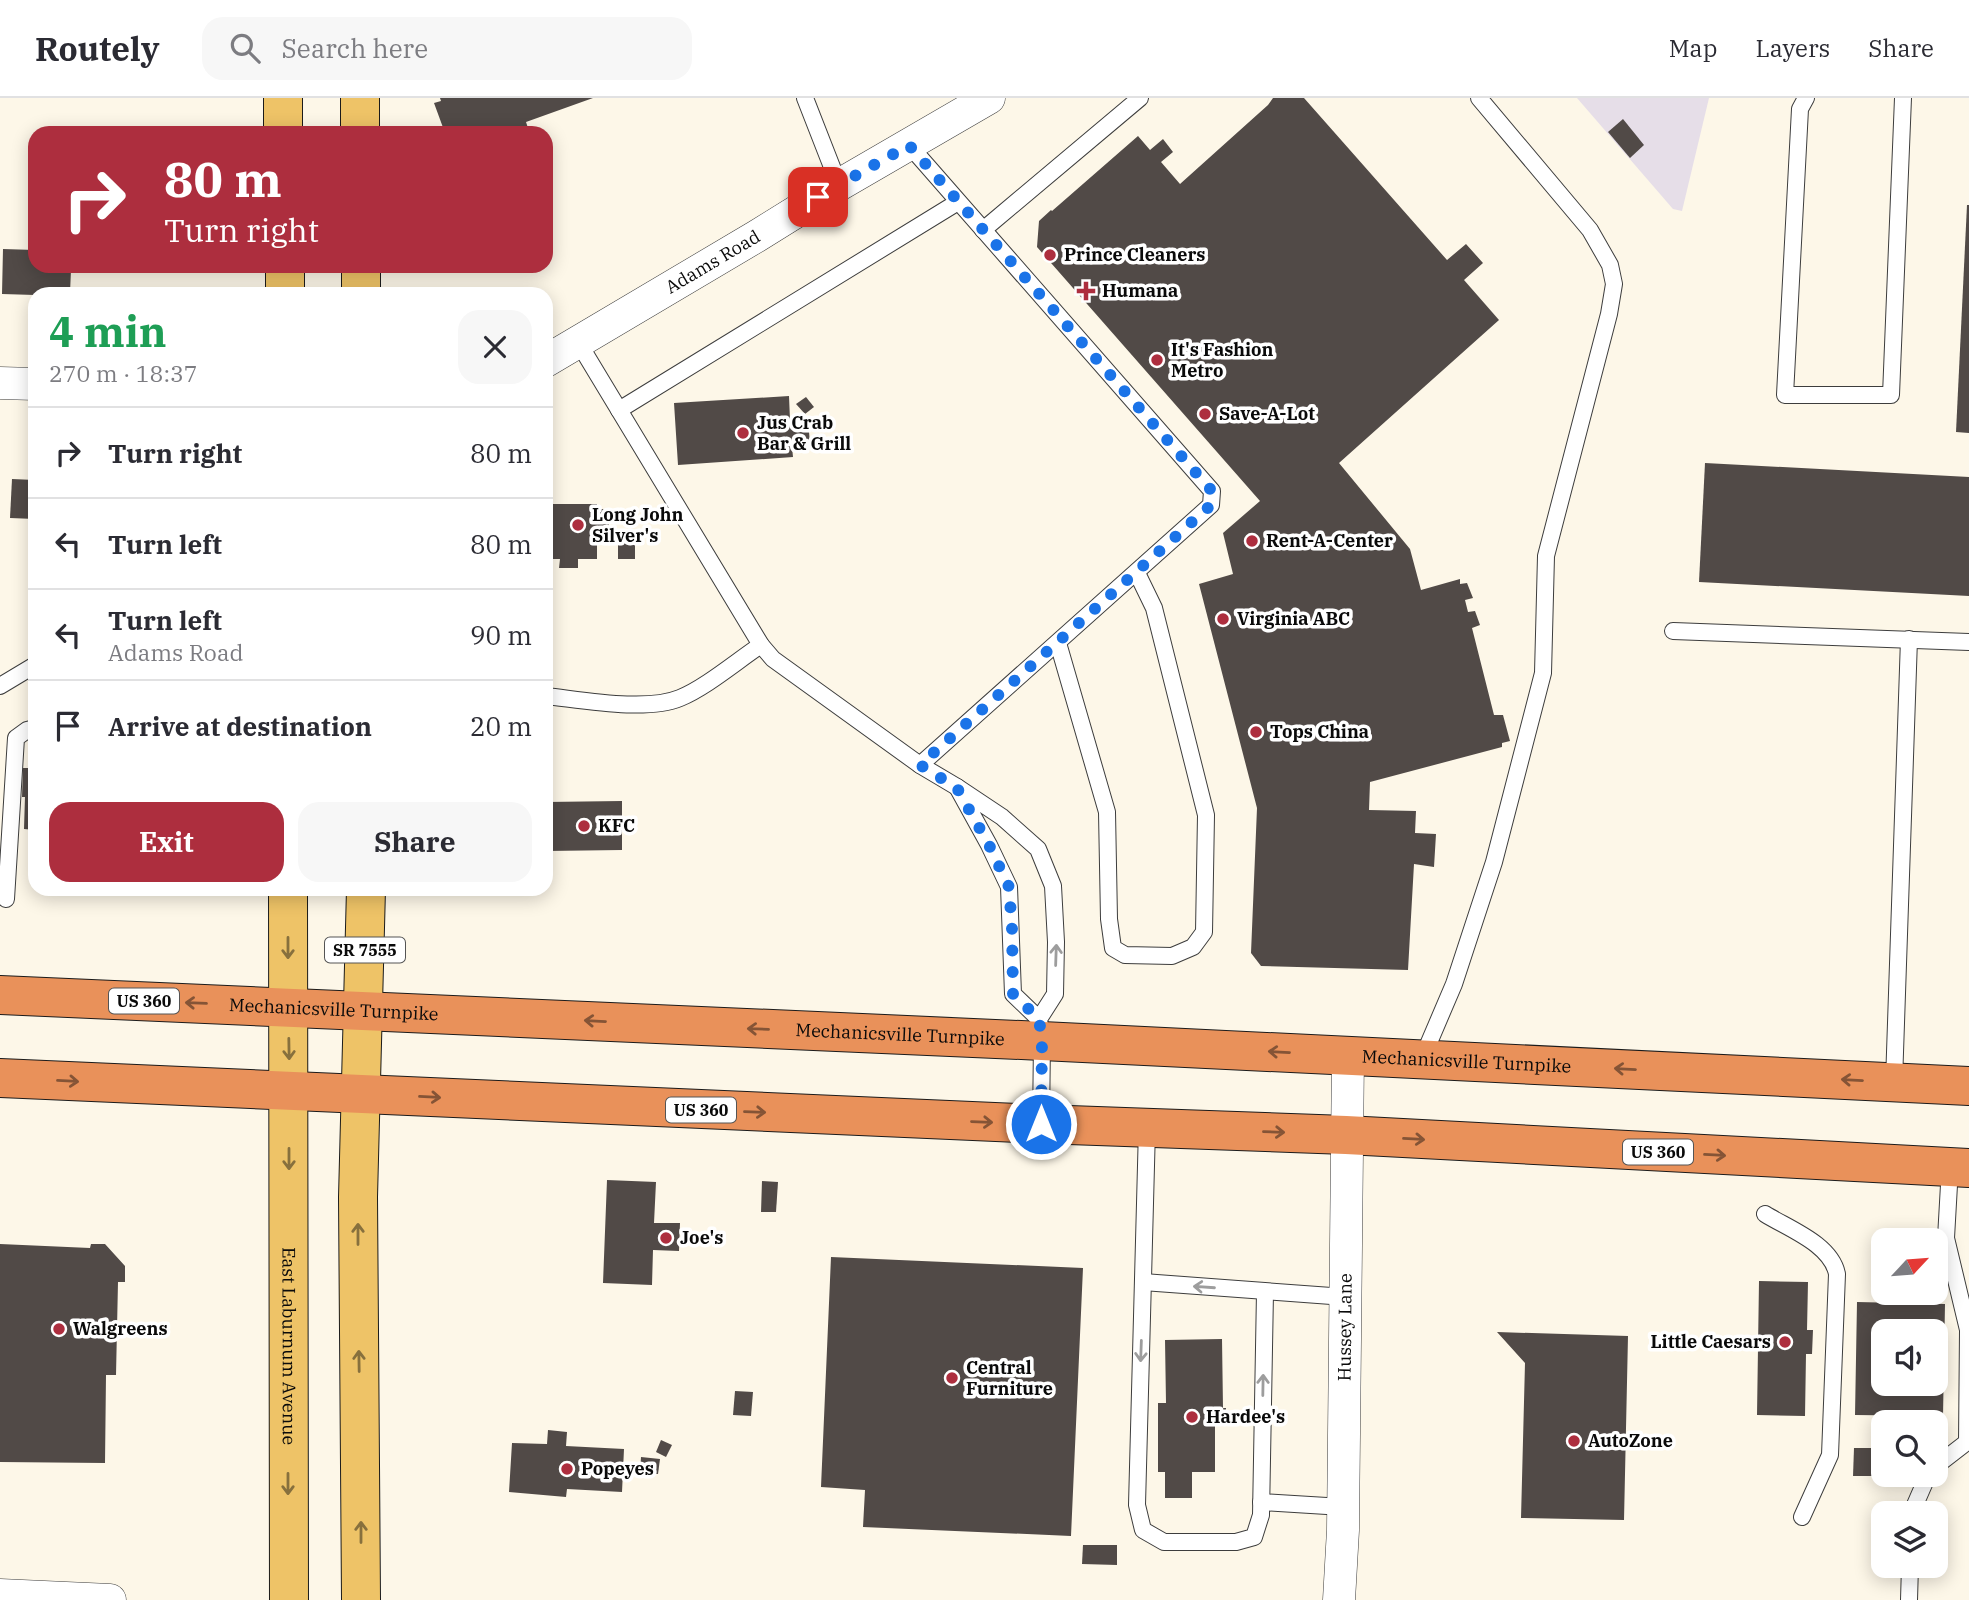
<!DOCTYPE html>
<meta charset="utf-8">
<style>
:root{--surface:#fff;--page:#f7f7f7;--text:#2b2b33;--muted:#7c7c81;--line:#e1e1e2;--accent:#ad2e3e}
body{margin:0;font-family:"IBM Plex Serif",serif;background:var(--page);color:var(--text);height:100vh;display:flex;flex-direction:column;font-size:26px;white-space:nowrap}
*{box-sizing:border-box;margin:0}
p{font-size:23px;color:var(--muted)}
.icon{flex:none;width:38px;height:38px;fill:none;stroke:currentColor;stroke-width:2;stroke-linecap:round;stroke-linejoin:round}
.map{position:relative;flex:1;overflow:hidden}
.side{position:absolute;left:28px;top:189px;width:525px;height:609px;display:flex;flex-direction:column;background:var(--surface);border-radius:21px;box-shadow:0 4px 18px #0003}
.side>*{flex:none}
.hud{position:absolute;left:28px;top:28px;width:525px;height:147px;border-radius:21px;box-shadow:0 4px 18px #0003;background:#ad2e3e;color:#fff;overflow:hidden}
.needle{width:46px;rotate:64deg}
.tools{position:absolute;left:1871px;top:1130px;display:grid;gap:14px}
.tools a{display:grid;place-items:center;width:77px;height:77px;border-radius:14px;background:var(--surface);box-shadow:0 4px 18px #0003;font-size:35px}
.pin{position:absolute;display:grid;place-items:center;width:60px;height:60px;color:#fff;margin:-30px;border-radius:14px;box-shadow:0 4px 10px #0006}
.me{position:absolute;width:77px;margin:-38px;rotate:0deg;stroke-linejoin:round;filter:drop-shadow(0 0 5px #0008)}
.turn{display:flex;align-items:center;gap:24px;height:147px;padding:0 21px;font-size:32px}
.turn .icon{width:91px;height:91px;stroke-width:2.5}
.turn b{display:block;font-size:49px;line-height:60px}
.round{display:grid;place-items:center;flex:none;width:74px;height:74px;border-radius:21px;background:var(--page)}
.head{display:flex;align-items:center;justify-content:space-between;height:119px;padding:0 21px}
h1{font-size:42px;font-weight:700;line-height:52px;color:#1e9e55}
.action{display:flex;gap:14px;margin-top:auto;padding:14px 21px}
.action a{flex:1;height:80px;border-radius:21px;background:var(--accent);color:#fff;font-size:28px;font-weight:700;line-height:80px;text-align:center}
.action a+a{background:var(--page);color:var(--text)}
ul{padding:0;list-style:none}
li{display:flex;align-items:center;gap:21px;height:91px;padding:0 21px;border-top:2px solid var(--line)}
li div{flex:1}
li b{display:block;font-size:26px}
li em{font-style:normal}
header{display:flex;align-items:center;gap:42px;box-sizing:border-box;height:98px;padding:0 35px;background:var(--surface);border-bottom:2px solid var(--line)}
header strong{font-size:33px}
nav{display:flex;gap:38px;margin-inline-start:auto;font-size:24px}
.search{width:490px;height:63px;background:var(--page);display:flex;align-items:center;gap:18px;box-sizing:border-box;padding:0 24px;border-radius:21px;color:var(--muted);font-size:26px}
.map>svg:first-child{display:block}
.industrial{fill:#e6dee8}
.building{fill:#514a47;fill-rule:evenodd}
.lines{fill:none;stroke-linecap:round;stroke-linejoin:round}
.lane-casing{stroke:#3d3d3d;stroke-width:18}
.street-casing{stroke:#3d3d3d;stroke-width:33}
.primary-casing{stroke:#1b1b1b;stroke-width:40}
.highway-casing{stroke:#1b1b1b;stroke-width:40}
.lane{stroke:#fff;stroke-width:16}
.street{stroke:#fff;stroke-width:32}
.primary{stroke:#eec367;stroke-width:38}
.highway{stroke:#e9915a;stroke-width:38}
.oneway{stroke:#87703d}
.oneway2{stroke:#9d9d9d}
.oneway3{stroke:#855436}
.route{stroke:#1a73e8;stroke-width:12;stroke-dasharray:0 21.6}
.poi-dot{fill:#ad2e3e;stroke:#fff;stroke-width:2.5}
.labels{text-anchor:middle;stroke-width:7;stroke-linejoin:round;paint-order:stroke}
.shield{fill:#fff;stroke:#545454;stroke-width:2}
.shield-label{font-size:16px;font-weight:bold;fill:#0a0a0a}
.poi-label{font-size:18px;font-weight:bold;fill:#0a0a0a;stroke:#fff;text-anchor:start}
.street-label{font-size:18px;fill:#0a0a0a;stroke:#fff}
</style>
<header>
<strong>Routely</strong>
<div class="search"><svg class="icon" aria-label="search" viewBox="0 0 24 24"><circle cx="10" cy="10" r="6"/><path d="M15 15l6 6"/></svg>Search here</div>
<nav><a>Map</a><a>Layers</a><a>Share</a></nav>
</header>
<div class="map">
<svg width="1969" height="1502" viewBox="0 0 1969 1502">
<rect width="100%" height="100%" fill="#fdf7e8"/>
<polygon class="industrial" points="1577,0 1709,0 1682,113 1673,111"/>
<g class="building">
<polygon points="440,0 593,0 526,24 528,30 513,35 445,35 434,5 441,3"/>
<polygon points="1273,0 1304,0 1447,162 1466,146 1483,165 1464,182 1499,222 1339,365 1410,451 1421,492 1460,481 1460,486 1467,485 1473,500 1465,502 1468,514 1475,513 1480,527 1472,530 1494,617 1503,617 1510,643 1502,645 1502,649 1370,684 1369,712 1416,713 1415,735 1436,736 1434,769 1414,766 1408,872 1261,868 1251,855 1257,710 1199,486 1233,476 1223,435 1260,403 1037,149 1039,123 1051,112 1052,113 1138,38 1150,52 1163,41 1173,54 1161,64 1180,86 1268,7"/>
<polygon points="1623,21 1644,47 1630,60 1608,34"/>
<polygon points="1967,107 1969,107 1969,335 1956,334"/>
<polygon points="3,151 35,152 35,168 59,168 59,172 71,172 70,195 47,194 47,196 35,197 2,196"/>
<polygon points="789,298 790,322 808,320 810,347 792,349 793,359 678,367 674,305"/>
<polygon points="806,299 814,309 805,316 796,306"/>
<polygon points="1705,365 1969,379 1969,498 1699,484"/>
<polygon points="12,381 35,382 35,421 10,420"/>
<polygon points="546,406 597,406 597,411 609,411 609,443 597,443 597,461 578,461 578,470 559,470 560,461 546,461"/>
<rect x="618" y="443" width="17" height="18"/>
<polygon points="29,654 35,654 35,732 24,731 25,699 22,699 23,670 29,670"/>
<polygon points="622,703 622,752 546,753 546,704"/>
<polygon points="607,1082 656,1084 654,1125 680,1125 679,1153 653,1152 652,1187 603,1185"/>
<polygon points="762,1083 778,1084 776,1114 761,1114"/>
<polygon points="0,1146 90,1150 91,1146 105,1146 125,1168 125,1184 118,1184 116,1277 106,1277 105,1365 0,1364"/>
<polygon points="831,1159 1083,1170 1071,1438 863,1429 865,1392 821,1389"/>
<polygon points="1759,1183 1808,1184 1807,1232 1813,1232 1812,1256 1806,1256 1805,1318 1757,1317"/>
<path d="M1857,1204L1945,1206L1943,1318L1855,1317ZM1883,1234H1936V1286H1883Z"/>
<polygon points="1497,1234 1628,1238 1624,1422 1521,1420 1525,1265"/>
<polygon points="1222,1241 1223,1310 1226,1310 1226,1328 1215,1328 1215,1374 1192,1374 1192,1400 1165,1400 1165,1374 1158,1374 1158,1305 1166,1305 1165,1242"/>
<polygon points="735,1293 753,1294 751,1318 733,1317"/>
<polygon points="548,1332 567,1334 566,1348 624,1351 622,1394 567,1391 566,1399 509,1394 512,1345 547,1346"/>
<polygon points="661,1342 672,1347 666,1359 656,1354"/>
<polygon points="1854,1350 1883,1350 1883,1378 1853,1378"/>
<polygon points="641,1359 660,1361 658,1376 640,1375"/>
<polygon points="1083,1447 1117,1447 1117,1467 1082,1466"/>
</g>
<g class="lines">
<g class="lane-casing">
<g id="lane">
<polyline points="805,0 839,87"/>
<polyline points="1806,0 1800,11 1785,297 1891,297 1903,0"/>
<polyline points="909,47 1212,393 1211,407 920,667"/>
<polyline points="983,132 1140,0"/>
<polyline points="578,244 761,547 773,561 920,667 957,689"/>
<polyline points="619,312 958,104"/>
<polyline points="1673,533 1969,544"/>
<polyline points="1058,545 1107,714 1109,821 1113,850 1125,857 1172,858 1193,849 1204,834 1206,717 1154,510 1137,475"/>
<polyline points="0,588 35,567"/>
<path d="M546,598C583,602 646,614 680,600C705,590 737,563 761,547"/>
<polyline points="6,801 16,640 27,632 35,630"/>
<polyline points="1039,921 1013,896 1009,789 989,747 957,689 1002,719 1038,751 1053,788 1056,844 1055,896 1039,921 1042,943 1041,1026"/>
<polyline points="1422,961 1454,886 1494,764 1543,575 1546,458 1609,216 1614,186 1610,167 1590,132 1479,0"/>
<polyline points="1894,984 1909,541"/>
<polyline points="1147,1030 1137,1407 1143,1432 1164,1444 1236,1444 1254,1439 1261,1417 1265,1194"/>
<path d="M1765,1116C1789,1131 1831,1146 1837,1176L1830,1357L1802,1419"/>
<polyline points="1143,1184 1345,1199"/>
<polyline points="1936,1368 1967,1344 1968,1232 1946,1140 1950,1069"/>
<polyline points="1261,1404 1343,1409"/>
<polyline points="1911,1416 1928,1377"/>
<polyline points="1909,1502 1910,1468"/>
</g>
</g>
<g class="street-casing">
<g id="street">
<path id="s1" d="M546,263L757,138L839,87L989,0"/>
<polyline points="0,285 35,286"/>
<polyline points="0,1497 110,1502"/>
<path id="s2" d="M1339,1502L1343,1432L1348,957"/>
</g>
</g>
<g class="primary-casing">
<g id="primary">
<polyline points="283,0 283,35"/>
<polyline points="360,0 360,35"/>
<polyline points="285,168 285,196"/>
<polyline points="361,168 361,196"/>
<path id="s3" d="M288,791L289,1502"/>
<polyline points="361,1502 358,1099 366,791"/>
</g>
</g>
<g class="highway-casing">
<g id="highway">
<path id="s4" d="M0,897L1042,943L1969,988"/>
<polyline points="0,980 1041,1026 1346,1037 1969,1070"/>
</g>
</g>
<use href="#lane" class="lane"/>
<use href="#street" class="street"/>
<use href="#primary" class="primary"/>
<use href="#highway" class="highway"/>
</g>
<defs><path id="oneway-shaft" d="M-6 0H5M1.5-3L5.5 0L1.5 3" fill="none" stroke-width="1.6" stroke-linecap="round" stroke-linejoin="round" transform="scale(1.75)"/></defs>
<g class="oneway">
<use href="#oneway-shaft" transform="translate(288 850) rotate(90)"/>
<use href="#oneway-shaft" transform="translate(289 951) rotate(89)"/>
<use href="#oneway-shaft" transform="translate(289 1061) rotate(90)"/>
<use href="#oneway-shaft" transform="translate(358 1136) rotate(-90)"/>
<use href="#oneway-shaft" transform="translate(359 1263) rotate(-91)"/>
<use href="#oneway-shaft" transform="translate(288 1386) rotate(90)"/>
<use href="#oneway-shaft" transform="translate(361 1434) rotate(-90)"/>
</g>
<g class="oneway2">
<use href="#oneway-shaft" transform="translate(1056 857) rotate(-88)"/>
<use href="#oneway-shaft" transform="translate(1204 1189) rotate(-176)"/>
<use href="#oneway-shaft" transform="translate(1141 1253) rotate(92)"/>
<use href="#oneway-shaft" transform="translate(1263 1287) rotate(-89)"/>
</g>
<g class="oneway3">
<use href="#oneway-shaft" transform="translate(196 905) rotate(-178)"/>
<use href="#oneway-shaft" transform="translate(595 923) rotate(-177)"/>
<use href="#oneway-shaft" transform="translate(758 931) rotate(-178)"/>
<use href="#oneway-shaft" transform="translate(1279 954) rotate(-177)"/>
<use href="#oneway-shaft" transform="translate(1625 971) rotate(-177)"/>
<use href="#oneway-shaft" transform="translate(1852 982) rotate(-177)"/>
<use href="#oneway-shaft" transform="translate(68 983) rotate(3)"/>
<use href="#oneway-shaft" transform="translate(430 999) rotate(3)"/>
<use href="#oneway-shaft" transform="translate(755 1014) rotate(2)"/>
<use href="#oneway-shaft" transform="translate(982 1024) rotate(2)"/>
<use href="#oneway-shaft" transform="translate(1274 1034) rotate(2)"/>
<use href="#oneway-shaft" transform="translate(1414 1041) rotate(3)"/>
<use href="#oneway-shaft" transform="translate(1715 1057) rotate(3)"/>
</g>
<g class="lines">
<polyline class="route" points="818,99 909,47 1212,393 1211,407 920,667 957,690 989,747 1009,789 1012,831 1013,896 1039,921 1042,943 1041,1026"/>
</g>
<g class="poi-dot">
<circle cx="1050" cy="157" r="7"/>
<path d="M1082.5 182.5h7v7h7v7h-7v7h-7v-7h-7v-7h7z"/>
<circle cx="1157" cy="262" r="7"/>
<circle cx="1205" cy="316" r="7"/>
<circle cx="743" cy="335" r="7"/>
<circle cx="578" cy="427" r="7"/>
<circle cx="1252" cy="443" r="7"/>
<circle cx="1223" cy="521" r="7"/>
<circle cx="1256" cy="634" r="7"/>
<circle cx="584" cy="728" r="7"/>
<circle cx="666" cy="1140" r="7"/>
<circle cx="59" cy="1231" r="7"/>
<circle cx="1785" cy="1244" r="7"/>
<circle cx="952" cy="1280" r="7"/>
<circle cx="1192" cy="1319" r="7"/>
<circle cx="1574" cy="1343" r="7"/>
<circle cx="567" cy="1371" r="7"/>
</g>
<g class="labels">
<g class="shield">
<rect x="325" y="839.5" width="80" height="25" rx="5"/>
<rect x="109" y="890.5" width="70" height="25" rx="5"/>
<rect x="666" y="999.5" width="70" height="25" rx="5"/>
<rect x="1623" y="1041.5" width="70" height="25" rx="5"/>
</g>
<g class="shield-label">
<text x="365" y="858">SR 7555</text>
<text x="144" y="909">US 360</text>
<text x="701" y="1018">US 360</text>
<text x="1658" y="1060">US 360</text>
</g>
<g class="poi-label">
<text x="1064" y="163">Prince Cleaners</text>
<text x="1102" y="199">Humana</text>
<text x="1171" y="258">It's Fashion<tspan x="1171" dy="21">Metro</tspan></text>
<text x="1219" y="322">Save-A-Lot</text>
<text x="757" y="331">Jus Crab<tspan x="757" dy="21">Bar &amp; Grill</tspan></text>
<text x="592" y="423">Long John<tspan x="592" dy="21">Silver's</tspan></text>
<text x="1266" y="449">Rent-A-Center</text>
<text x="1237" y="527">Virginia ABC</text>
<text x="1270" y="640">Tops China</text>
<text x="598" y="734">KFC</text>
<text x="680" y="1146">Joe's</text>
<text x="73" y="1237">Walgreens</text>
<text x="1771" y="1250" text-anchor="end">Little Caesars</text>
<text x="966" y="1276">Central<tspan x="966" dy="21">Furniture</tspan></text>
<text x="1206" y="1325">Hardee's</text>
<text x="1588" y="1349">AutoZone</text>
<text x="581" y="1377">Popeyes</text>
</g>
<g class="street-label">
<text dy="6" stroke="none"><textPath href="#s1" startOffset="194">Adams Road</textPath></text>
<text dy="6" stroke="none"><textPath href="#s4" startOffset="334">Mechanicsville Turnpike</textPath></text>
<text dy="6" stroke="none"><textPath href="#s4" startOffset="901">Mechanicsville Turnpike</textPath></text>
<text dy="6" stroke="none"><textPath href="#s4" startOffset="1468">Mechanicsville Turnpike</textPath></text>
<text dy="6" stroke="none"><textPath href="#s2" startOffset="273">Hussey Lane</textPath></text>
<text dy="6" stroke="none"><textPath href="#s3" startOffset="457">East Laburnum Avenue</textPath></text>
</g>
</g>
</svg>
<div class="tools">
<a><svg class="needle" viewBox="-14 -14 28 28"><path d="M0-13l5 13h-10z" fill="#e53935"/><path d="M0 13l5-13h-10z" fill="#7c7c81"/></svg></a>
<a><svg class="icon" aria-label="sound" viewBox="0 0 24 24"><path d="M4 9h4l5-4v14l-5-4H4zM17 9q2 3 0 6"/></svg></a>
<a><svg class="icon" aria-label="search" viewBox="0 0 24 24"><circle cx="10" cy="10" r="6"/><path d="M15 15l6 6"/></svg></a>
<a><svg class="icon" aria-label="layers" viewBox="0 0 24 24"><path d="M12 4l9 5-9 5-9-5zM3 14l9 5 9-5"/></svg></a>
</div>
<div class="pin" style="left:818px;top:99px;background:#d93025"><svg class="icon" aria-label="arrive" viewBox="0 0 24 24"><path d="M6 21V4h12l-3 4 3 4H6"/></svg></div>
<svg class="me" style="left:1041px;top:1026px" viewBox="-20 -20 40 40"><circle r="17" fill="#1a73e8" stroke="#fff" stroke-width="3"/><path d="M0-11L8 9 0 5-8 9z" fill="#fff"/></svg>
<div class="hud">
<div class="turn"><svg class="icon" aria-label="right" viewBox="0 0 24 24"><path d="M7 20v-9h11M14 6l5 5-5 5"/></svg><div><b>80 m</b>Turn right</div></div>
</div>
<section class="side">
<div class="head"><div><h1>4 min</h1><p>270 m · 18:37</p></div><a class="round"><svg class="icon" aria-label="close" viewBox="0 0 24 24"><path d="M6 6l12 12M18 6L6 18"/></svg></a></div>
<ul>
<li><svg class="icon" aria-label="right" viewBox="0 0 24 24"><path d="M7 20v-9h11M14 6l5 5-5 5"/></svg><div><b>Turn right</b></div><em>80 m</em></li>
<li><svg class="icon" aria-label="left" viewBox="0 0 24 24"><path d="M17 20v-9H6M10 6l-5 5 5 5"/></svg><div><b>Turn left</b></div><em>80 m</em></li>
<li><svg class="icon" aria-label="left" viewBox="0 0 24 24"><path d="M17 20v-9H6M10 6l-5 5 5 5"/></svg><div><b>Turn left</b><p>Adams Road</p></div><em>90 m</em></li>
<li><svg class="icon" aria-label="arrive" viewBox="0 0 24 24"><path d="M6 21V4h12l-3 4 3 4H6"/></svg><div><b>Arrive at destination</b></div><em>20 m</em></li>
</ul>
<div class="action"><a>Exit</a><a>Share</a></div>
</section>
</div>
